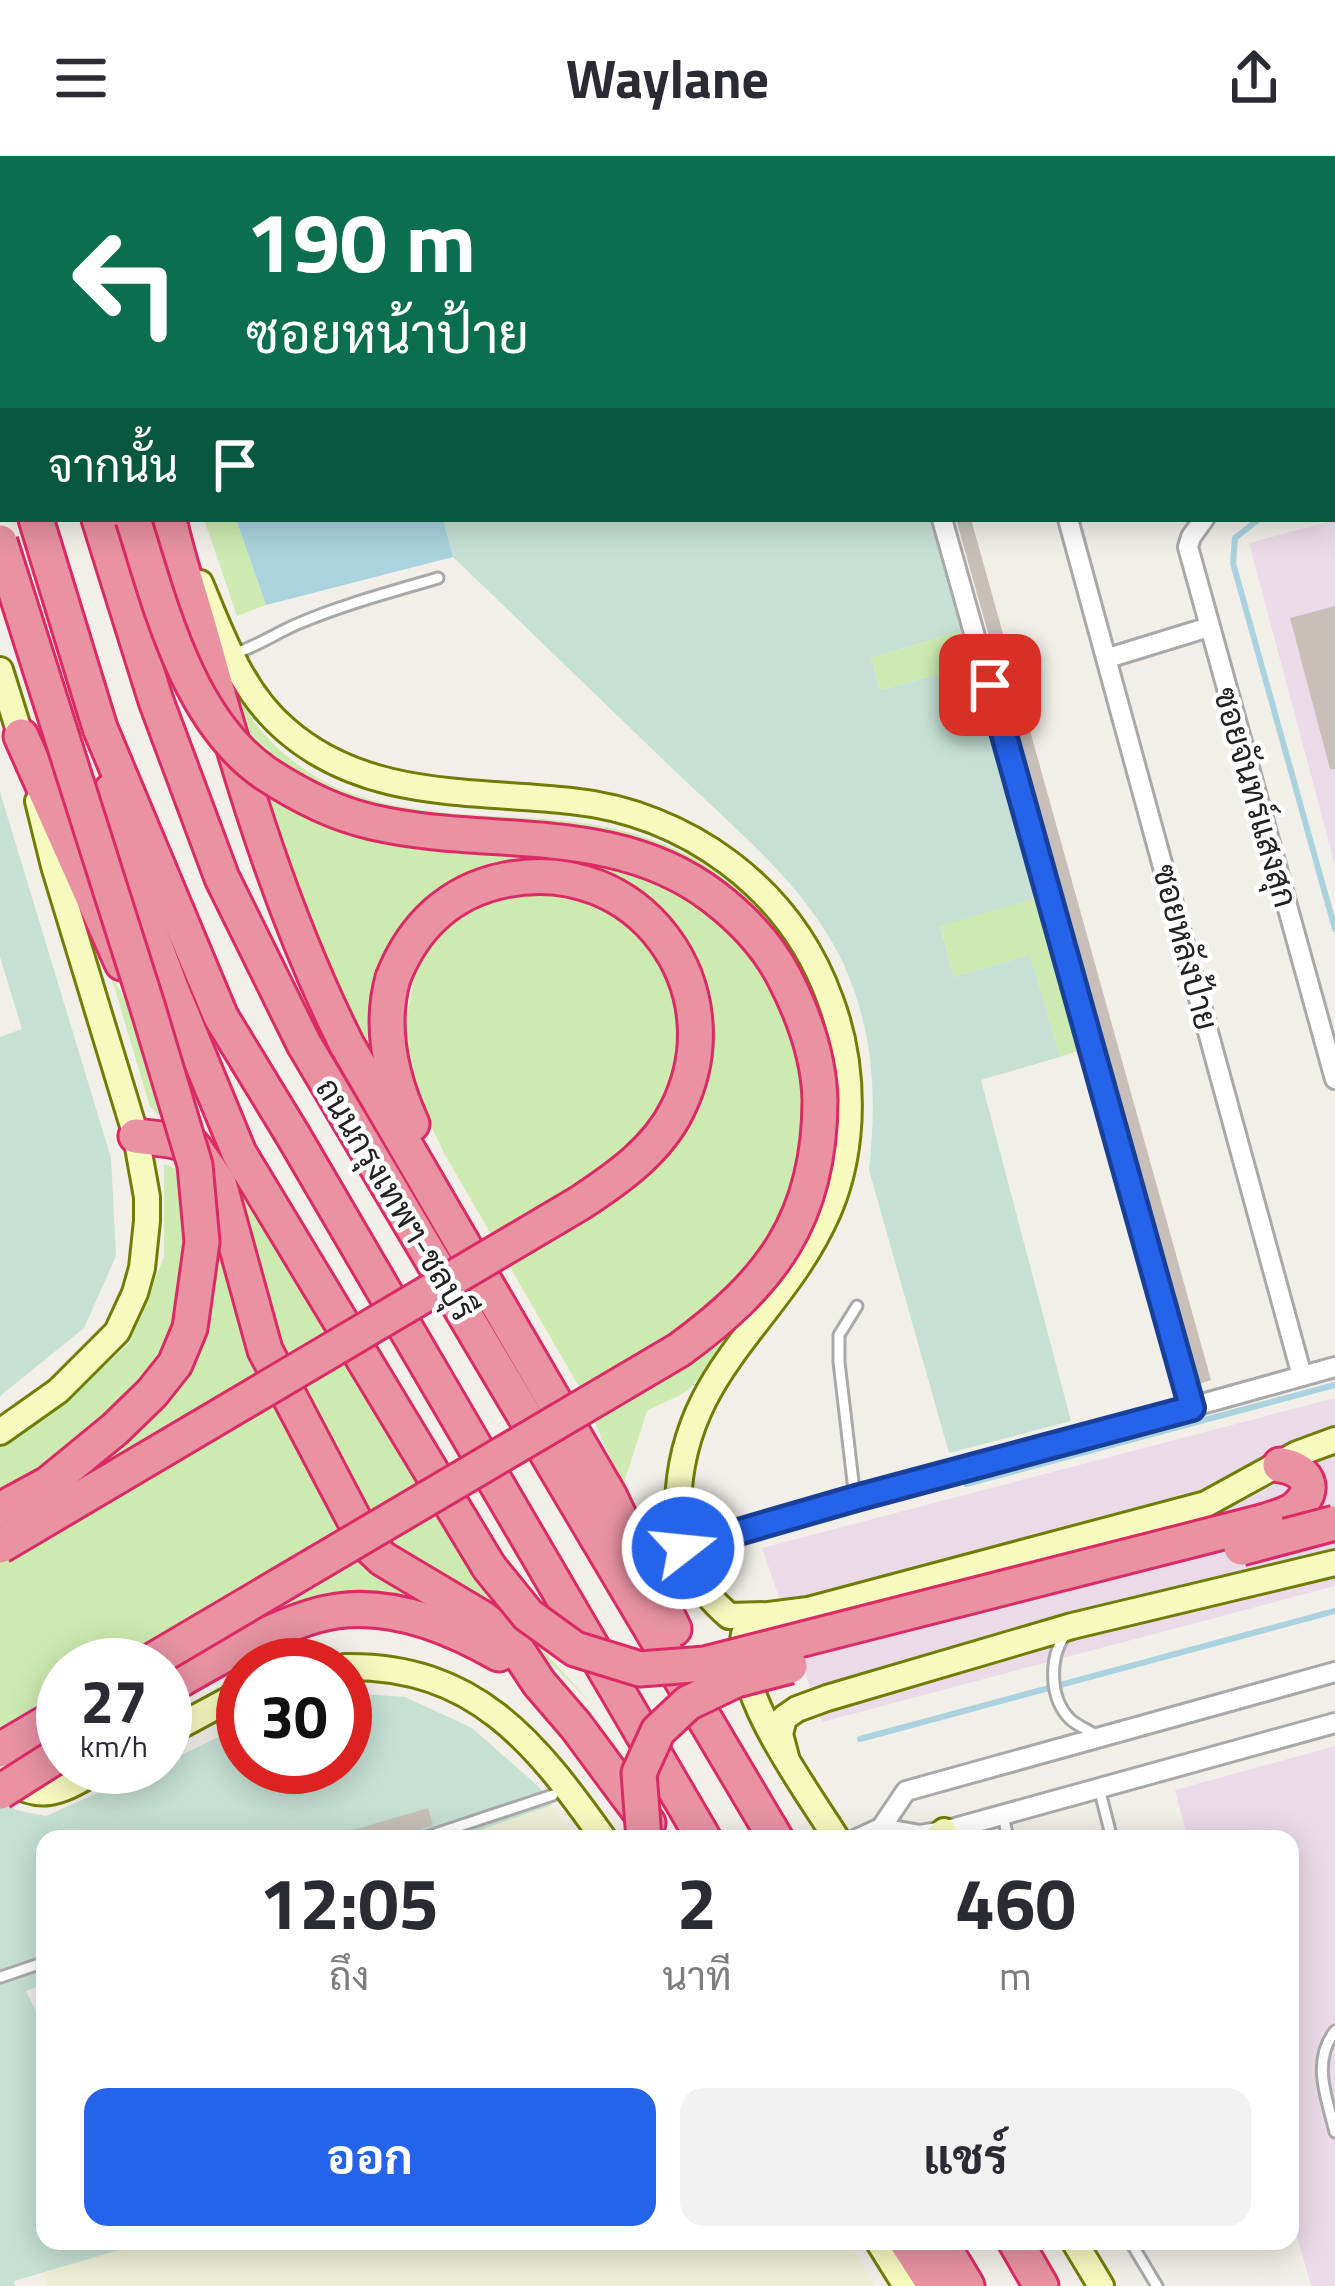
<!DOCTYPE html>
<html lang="th">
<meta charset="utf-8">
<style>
:root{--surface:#fff;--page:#f2f2f3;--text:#2b2b33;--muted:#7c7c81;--accent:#2563eb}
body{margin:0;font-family:"Titillium Web",Sarabun,sans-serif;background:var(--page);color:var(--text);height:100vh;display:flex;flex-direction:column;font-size:45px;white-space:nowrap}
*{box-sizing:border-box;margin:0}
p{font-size:39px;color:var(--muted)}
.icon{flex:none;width:66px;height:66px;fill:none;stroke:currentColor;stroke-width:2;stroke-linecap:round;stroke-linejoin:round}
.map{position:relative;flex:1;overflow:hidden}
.side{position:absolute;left:36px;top:1674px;width:1263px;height:420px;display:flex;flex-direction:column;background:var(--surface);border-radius:24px;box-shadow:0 6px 30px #0003}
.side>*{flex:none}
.hud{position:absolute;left:0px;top:0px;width:1335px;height:366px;box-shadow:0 6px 30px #0003;background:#0b6e4f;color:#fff;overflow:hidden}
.speed{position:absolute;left:36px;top:1482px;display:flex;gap:24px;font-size:60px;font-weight:700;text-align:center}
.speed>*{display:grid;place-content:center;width:156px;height:156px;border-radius:50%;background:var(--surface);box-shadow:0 6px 30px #0003;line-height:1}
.speed small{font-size:30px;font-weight:400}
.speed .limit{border:18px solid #d22;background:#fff;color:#111}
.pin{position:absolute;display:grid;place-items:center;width:102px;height:102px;color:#fff;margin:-51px;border-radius:24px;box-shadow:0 6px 18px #0006}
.me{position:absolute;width:132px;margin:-66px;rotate:74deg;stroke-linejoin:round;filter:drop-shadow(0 0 9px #0008)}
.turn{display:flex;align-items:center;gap:42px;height:252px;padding:0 48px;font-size:54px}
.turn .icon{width:156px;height:156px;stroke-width:2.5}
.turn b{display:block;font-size:84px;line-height:102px}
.then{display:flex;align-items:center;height:114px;padding:0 48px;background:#0003;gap:24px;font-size:45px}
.eta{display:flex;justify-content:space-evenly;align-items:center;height:204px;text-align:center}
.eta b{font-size:72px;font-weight:700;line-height:84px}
.action{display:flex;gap:24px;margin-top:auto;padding:24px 48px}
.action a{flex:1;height:138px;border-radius:24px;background:var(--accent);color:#fff;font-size:48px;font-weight:700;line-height:138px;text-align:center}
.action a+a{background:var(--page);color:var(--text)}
header{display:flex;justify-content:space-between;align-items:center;height:156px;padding:0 48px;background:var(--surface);font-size:54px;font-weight:700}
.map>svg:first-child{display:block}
.industrial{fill:#ebdbe8}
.farmland{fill:#eef0d5}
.grass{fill:#cdebb0}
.wetland{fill:#c6e0d4}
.water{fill:#aad3df}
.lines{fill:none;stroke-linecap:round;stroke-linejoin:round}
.stream{stroke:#aad3df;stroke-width:6}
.building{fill:#c7bfb8}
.service-casing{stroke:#a9a9a9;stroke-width:15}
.minor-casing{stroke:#a9a9a9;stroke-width:24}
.secondary-casing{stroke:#707d05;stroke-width:30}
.motorway-casing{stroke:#dc2a67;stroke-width:39}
.service{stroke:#fff;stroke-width:9}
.minor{stroke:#fff;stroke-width:18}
.secondary{stroke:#f7fabf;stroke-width:24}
.motorway{stroke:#e892a2;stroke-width:33}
.motorway-bridge-casing{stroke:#dc2a67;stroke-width:39;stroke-linecap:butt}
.motorway-bridge{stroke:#e892a2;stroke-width:33}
.route-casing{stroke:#184099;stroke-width:30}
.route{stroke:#2563eb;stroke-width:21}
.labels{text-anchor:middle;stroke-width:9;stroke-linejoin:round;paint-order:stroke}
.street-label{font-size:33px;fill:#222;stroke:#fff}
</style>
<header><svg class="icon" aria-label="menu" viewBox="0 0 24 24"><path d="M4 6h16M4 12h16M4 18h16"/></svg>Waylane<svg class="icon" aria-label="share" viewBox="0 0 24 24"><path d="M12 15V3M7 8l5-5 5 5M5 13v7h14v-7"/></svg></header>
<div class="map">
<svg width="1335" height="2130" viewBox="0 0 1335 2130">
<rect width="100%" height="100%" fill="#f2efe9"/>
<g class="industrial">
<polygon points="1087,0 1335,0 1335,303 1332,304 1332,3 1087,3"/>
<polygon points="1335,364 1335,709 1249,387"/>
<polygon points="1335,1242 1335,1430 822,1566 762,1392"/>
<polygon points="1335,1590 1335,2130 1311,2130 1290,2055 1290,1683 1188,1683 1175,1634"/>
</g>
<g class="farmland">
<polygon points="552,1649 576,1683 455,1683"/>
<polygon points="150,2085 848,2085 875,2130 47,2130 43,2117"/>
</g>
<g class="grass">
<polygon points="204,363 236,363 266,449 237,460"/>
<polygon points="967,473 978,508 880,534 871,502"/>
<path d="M224,513C234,532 243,551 256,568C276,596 317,626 350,637C419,662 494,658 566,665C692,677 789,746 825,871C838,915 844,969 830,1014C827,1025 819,1036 813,1046C794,1080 777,1117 755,1149C745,1164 730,1176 719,1190C711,1202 704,1217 694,1228C684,1240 661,1247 647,1255L623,1330L578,1229L444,997L422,951L406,886V865L413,830L380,817L370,848V909L312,787Z"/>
<polygon points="1044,740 1087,892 1060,901 1030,799 954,821 940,769"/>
<polygon points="111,820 259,1064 358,1221 475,1420 592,1548 528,1485 413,1407 389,1387 349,1331 273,1188 222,1012 150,951"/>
<polygon points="164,1008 182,1015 211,1045 234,1154 286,1263 429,1447 356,1441 291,1450 242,1469 165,1509 63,1509 63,1581 28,1603 0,1588 0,1289 77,1235 129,1187 164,1101"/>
</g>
<g class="wetland">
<path d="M443,363H937L967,473L871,502L880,534L978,508L1044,740L940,770L954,821L1030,799L1060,901L981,924L1071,1265L949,1297L869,1014C877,942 874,876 844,809C808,731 737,675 677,617C602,545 528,473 453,401Z"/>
<polygon points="0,636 111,1002 116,1100 84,1172 0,1240 0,881 22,873 0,801"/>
<polygon points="346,1537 405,1541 472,1572 539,1631 552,1649 455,1683 45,1683 45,1828 26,1835 45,1873 45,2085 150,2085 14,2125 15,2130 0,2130 0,1639 16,1654 46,1660 156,1611 165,1611 165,1607 243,1569 243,1611 345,1611"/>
</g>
<polygon class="water" points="236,363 443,363 453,401 266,449"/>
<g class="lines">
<g class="stream">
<polyline points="1332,340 1335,339"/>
<polyline points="1259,363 1235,382 1233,407 1335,773"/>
<polyline points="966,1328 1335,1229"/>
<polyline points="860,1583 1335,1455"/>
</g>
</g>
<g class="building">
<polygon points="956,363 971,363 1211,1224 1199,1228"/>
<polygon points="1335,450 1335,613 1330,613 1290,462"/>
<polygon points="428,1652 433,1669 416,1675 411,1683 336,1683 336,1679"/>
</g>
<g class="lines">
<g class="service-casing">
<g id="service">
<polyline points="1221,0 1222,3"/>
<polyline points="1329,0 1330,3"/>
<polyline points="179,3 180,0"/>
<polyline points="1332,10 1335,21"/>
<polyline points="1332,96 1335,95"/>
<polyline points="1332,260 1335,258"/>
<path d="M236,497C257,490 275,478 295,469C341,449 391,436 438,422"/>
<polyline points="855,1343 839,1206 839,1179 857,1150"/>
<path d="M1065,1479C1049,1502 1049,1542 1070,1563C1076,1569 1088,1574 1096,1579"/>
<polyline points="1099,1632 1112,1683"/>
<polyline points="1003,1659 1008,1683"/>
<polyline points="420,1683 553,1639"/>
<polyline points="1,1821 45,1806"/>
<path d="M1335,1875C1311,1906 1327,1942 1335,1976"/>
<polyline points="1130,2085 1157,2130"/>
</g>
</g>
<g class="minor-casing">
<g id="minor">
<polyline points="127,0 128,3"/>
<polyline points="841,0 842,3"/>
<polyline points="965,0 966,3"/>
<polyline points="1332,321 1335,320"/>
<polyline points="942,363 1192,1253"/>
<polyline points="1068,363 1302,1220"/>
<polyline points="1204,363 1191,381 1188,391 1335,923"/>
<polyline points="1108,502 1209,471"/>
<polyline points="683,1392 1335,1211"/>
<polyline points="881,1672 906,1635 1335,1516"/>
<polyline points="857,1683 881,1672 920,1679 944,1675 1335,1567"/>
</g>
</g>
<g class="secondary-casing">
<g id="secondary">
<polyline points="60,0 61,3"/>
<path d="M200,427C222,479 241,536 286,574C366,644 472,634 571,645C687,657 790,732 830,843C855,909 856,991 828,1056C779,1167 681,1214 678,1349C677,1396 694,1430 729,1460L769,1459L808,1454L1206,1348L1297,1298L1335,1284"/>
<polyline points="0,514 25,594"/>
<polyline points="0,1276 58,1235 117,1176 135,1137 142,1112 147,1065 147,1041 136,980 54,710 38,645"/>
<path d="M769,1459L744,1478C733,1537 806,1633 837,1683"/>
<path d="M345,1511C475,1509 535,1586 604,1683"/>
<polyline points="165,1578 243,1536"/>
<polyline points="786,1601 780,1578 784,1562 797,1553 827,1542 1072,1470 1335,1407"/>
<path d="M4,1621C44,1651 65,1632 104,1611"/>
<polyline points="936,1683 944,1675"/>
<polyline points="878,2085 906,2130"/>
<polyline points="1074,2085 1101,2130"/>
</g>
</g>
<g class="motorway-casing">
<g id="motorway">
<polyline points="30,0 31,3"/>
<polyline points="0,43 3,52"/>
<polyline points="0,244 3,254"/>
<polyline points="36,363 100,572 221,861 294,981 704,1683"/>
<polyline points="99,363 156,545 222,722 304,888 776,1683"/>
<path d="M169,363C178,406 193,446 204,488C242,626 283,761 347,889L609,1339L674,1473"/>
<polyline points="21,580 122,807"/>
<polyline points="111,635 122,700 171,832 239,997 489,1411"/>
<path d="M393,822C379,872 391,922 412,968"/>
<polyline points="136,980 170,984 193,990 219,1027 265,1194 367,1388 383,1403 482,1462 510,1483 539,1527 576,1570 648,1667"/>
<path d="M1266,1365C1276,1361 1288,1359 1296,1352C1320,1332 1305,1312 1280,1309"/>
<path d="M165,1533C208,1507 287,1462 337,1455C392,1447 452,1471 499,1498"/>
<polyline points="0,1594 63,1557"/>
<polyline points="906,2085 935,2130"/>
<polyline points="940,2085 967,2130"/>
<polyline points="1015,2085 1041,2130"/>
</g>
</g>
<use href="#service" class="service"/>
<use href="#minor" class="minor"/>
<use href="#secondary" class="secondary"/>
<use href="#motorway" class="motorway"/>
<g class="motorway-bridge-casing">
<g id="motorway-bridge">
<path d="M133,363C160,448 187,563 265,617C298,639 333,657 372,666C487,693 614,664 714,741C744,764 768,789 785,823C804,860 819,902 820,944C820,1063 771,1127 679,1194L145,1509"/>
<polyline points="0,386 147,849 195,1009 202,1086 190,1172 175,1208 152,1237 115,1273 48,1328 0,1354"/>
<path d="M0,1390L580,1047C618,1022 658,994 678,952C737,831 638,697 505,724C450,735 413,771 393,822"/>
<polyline points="1241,1392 1335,1367"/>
<polyline points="489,1411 528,1459 575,1493 640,1513 705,1508 1266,1365"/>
<polyline points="0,1636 63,1596"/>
<polyline points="644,1683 639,1617 658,1575 688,1547 736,1524 790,1510"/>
</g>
</g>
<use href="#motorway-bridge" class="motorway-bridge"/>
</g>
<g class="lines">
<g class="route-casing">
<polyline id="route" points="683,1392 856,1342 1192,1252 990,529"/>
</g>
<use href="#route" class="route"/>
</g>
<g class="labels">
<g class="street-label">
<text transform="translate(1256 641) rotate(74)" y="12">ซอยจันทร์แสงสุก</text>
<text transform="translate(1186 791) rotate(75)" y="12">ซอยหลังป้าย</text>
<text transform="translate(396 1043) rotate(59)" y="12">ถนนกรุงเทพฯ-ชลบุรี</text>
</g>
</g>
</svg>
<div class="speed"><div>27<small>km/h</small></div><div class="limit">30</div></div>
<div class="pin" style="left:990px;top:529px;background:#d93025"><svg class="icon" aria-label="arrive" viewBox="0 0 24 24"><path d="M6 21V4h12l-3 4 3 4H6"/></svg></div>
<svg class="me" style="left:683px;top:1392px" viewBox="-20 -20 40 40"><circle r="17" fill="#2563eb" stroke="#fff" stroke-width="3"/><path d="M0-11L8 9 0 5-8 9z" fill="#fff"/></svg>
<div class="hud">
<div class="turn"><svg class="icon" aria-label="left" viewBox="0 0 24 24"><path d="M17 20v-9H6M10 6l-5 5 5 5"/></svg><div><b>190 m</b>ซอยหน้าป้าย</div></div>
<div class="then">จากนั้น<svg class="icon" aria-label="arrive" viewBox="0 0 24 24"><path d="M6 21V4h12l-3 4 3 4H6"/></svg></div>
</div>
<section class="side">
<div class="eta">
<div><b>12:05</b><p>ถึง</p></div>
<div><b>2</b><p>นาที</p></div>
<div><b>460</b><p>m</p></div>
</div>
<div class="action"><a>ออก</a><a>แชร์</a></div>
</section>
</div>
